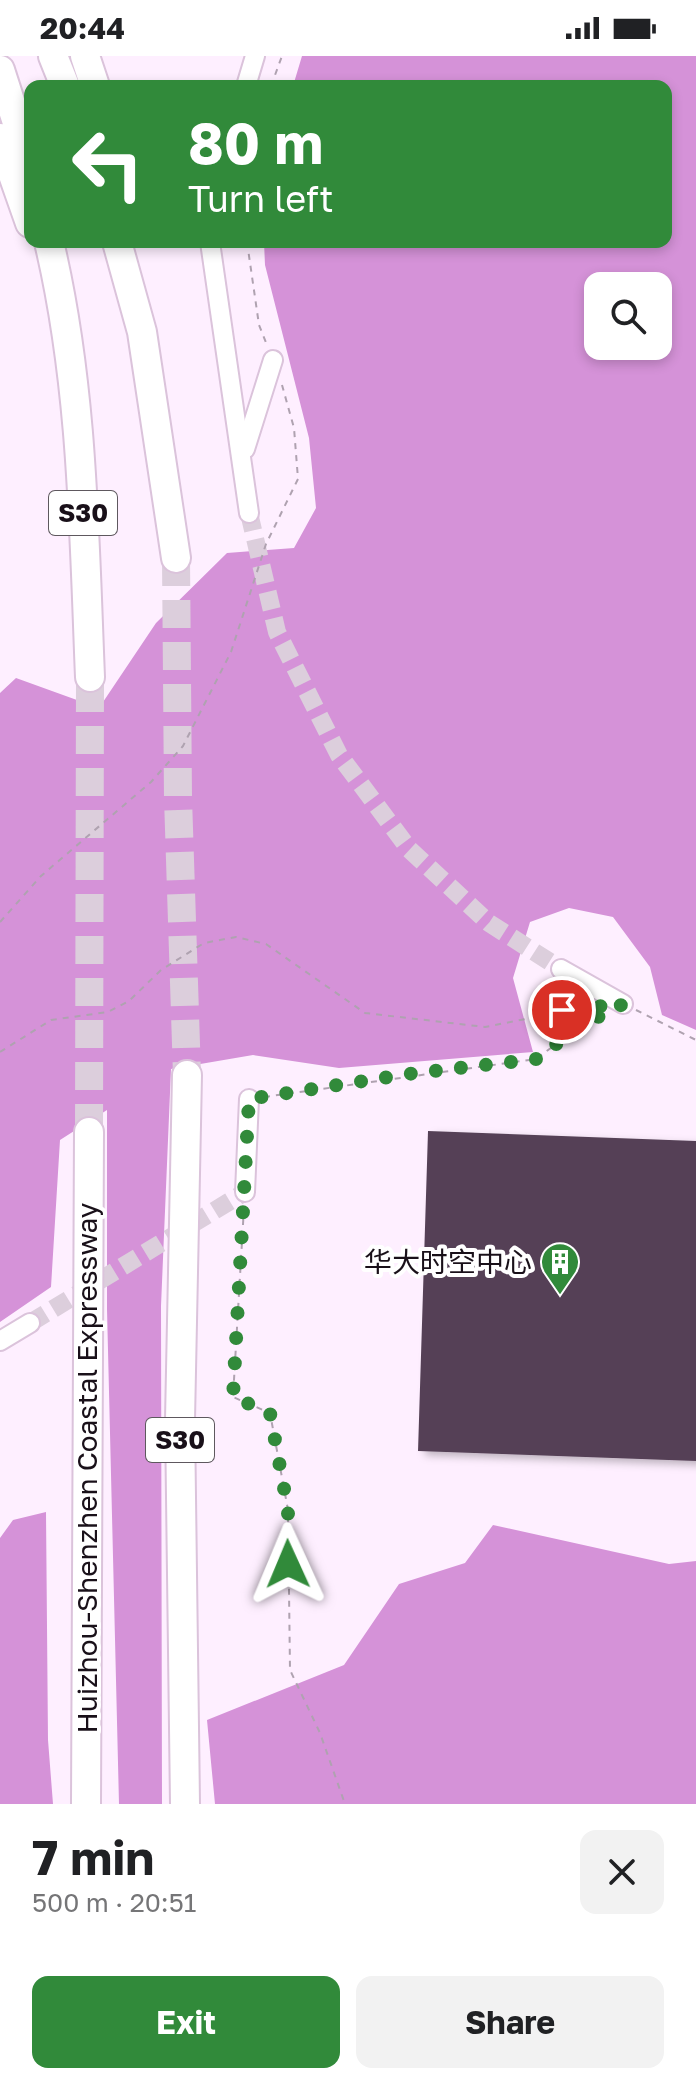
<!DOCTYPE html>
<meta charset="utf-8">
<style>
:root{--surface:#fff;--page:#f2f2f2;--text:#202124;--muted:#757577;--accent:#318a3a}
body{margin:0;font-family:"Golos Text","Noto Sans SC",sans-serif;background:var(--page);color:var(--text);height:100vh;display:flex;flex-direction:column;font-size:30px;white-space:nowrap}
*{box-sizing:border-box;margin:0}
p{font-size:26px;color:var(--muted)}
.icon{flex:none;width:44px;height:44px;fill:none;stroke:currentColor;stroke-width:2;stroke-linecap:round;stroke-linejoin:round}
.map{position:relative;height:1748px;overflow:hidden}
.drawer{display:flex;flex-direction:column;background:var(--surface);flex:1}
.drawer>*{flex:none}
.top-card{position:absolute;left:24px;top:24px;width:648px;height:168px;border-radius:16px;box-shadow:0 4px 12px #0003;background:#318a3a;color:#fff;overflow:hidden}
.tools{position:absolute;left:584px;top:216px;display:grid;gap:16px}
.tools a{display:grid;place-items:center;width:88px;height:88px;border-radius:16px;background:var(--surface);box-shadow:0 4px 12px #0003;font-size:40px}
.pin{position:absolute;display:grid;place-items:center;width:68px;height:68px;color:#fff;margin:-34px;border:4px solid #fff;border-radius:50%;box-shadow:0 2px 8px #0007}
.me{position:absolute;width:88px;margin:-44px;rotate:359deg;stroke-linejoin:round;filter:drop-shadow(0 0 6px #0008)}
.turn{display:flex;align-items:center;gap:28px;height:168px;padding:0 32px;font-size:36px}
.turn .icon{width:104px;height:104px;stroke-width:2.5}
.turn b{display:block;font-size:56px;line-height:68px}
.round{display:grid;place-items:center;flex:none;width:84px;height:84px;border-radius:16px;background:var(--page)}
.overview{display:flex;align-items:center;justify-content:space-between;height:136px;padding:0 32px}
h1{font-size:48px;font-weight:700;line-height:60px}
.primary-button{display:flex;gap:16px;margin-top:auto;padding:16px 32px}
.primary-button a{flex:1;height:92px;border-radius:16px;background:var(--accent);color:#fff;font-size:32px;font-weight:700;line-height:92px;text-align:center}
.primary-button a+a{background:var(--page);color:var(--text)}
.status{display:flex;justify-content:space-between;align-items:center;height:56px;padding:0 40px;background:var(--surface);direction:ltr}
.status svg{height:22px;fill:currentColor}
.map>svg:first-child{display:block}
.forest{fill:#d592d8;fill-rule:evenodd}
.building{fill:#554156;filter:url(#shadow)}
.lines{fill:none;stroke-linecap:round;stroke-linejoin:round}
.minor-tunnel{stroke:#dccedc;stroke-width:18;stroke-dasharray:18 9;stroke-linecap:butt}
.highway-tunnel{stroke:#dccedc;stroke-width:28;stroke-dasharray:28 14;stroke-linecap:butt}
.minor-casing{stroke:#dbc3db;stroke-width:22}
.highway-casing{stroke:#dbc3db;stroke-width:32}
.path{stroke:#afa2b0;stroke-width:2;stroke-dasharray:6 6;stroke-linecap:butt}
.minor{stroke:#fff;stroke-width:18}
.highway{stroke:#fff;stroke-width:28}
.route{stroke:#318a3a;stroke-width:14;stroke-dasharray:0 25.2}
.labels{text-anchor:middle;stroke-width:8;stroke-linejoin:round;paint-order:stroke}
.shield{fill:#fff;stroke:#5e585e;stroke-width:2}
.shield-label{font-size:26px;font-weight:bold;fill:#191019}
.poi-label{font-size:28px;fill:#191019;stroke:#fff;text-anchor:end}
.street-label{font-size:28px;fill:#191019;stroke:#fff}
</style>
<div class="status"><b>20:44</b><svg viewBox="0 0 49 12"><path d="M0 12V9h3v3zM5 12V6h3v6zM10 12V3h3v9zM15 12V0h3v12zM26 1h20v11H26zM47 4h2v5h-2z"/></svg></div>
<div class="map">
<svg width="696" height="1748" viewBox="0 0 696 1748">
<defs>
<filter id="shadow"><feDropShadow dx="7" dy="4" stdDeviation="4" flood-color="#0004"/></filter>
</defs>
<rect width="100%" height="100%" fill="#feefff"/>
<g class="forest">
<path d="M302,0H696V974L662,959L650,911L613,861L569,852L530,866L513,922L533,996L339,1012L253,999L171,1013L161,1250L162,1748H119L107,1253V1054L60,1084L51,1231L0,1266V637L16,622L99,652L156,567L227,497L294,492L316,452L309,382L265,209L264,186H666V30H293ZM598,230H658V290H598Z"/>
<polygon points="46,1456 48,1684 53,1748 0,1748 0,1482 13,1464"/>
<polygon points="493,1469 669,1508 696,1505 696,1748 215,1748 207,1664 344,1609 399,1528 465,1507"/>
</g>
<polygon class="building" points="428,1075 696,1085 696,1405 418,1395"/>
<g class="lines">
<g class="minor-tunnel">
<polyline points="249,457 277,576 339,699 409,793 489,867 561,913"/>
<polyline points="30,1267 245,1136"/>
</g>
<g class="highway-tunnel">
<polyline points="176,502 178,742 187,1019"/>
<polyline points="89,1076 90,621"/>
</g>
<g class="minor-casing">
<g id="minor">
<polyline points="246,30 255,0"/>
<polyline points="210,186 249,457"/>
<polyline points="245,393 273,304"/>
<polyline points="561,913 623,948"/>
<polyline points="245,1136 249,1043"/>
<polyline points="0,1285 30,1267"/>
</g>
</g>
<g class="highway-casing">
<g id="highway">
<polyline points="53,0 65,30"/>
<polyline points="85,0 95,30"/>
<polyline points="0,14 30,107"/>
<polyline points="0,82 30,167"/>
<path d="M49,186C83,329 84,476 90,621"/>
<polyline points="117,186 142,276 176,502"/>
<polyline points="86,1748 89,1076"/>
<polyline points="185,1748 180,1364 187,1019"/>
</g>
</g>
<g class="path">
<polyline points="271,30 282,0"/>
<polyline points="247,186 259,269 267,289"/>
<polyline points="0,866 41,820 151,726 183,690 231,596 266,488 298,423 294,372 282,329"/>
<polyline points="636,954 696,984"/>
<polyline points="0,996 51,964 108,956 129,945 161,914 204,887 236,881 266,888 365,957 485,971 591,950"/>
<polyline points="264,1041 536,1003 579,971 604,958"/>
<polyline points="244,1151 233,1341 270,1357 288,1454 290,1614 320,1677 345,1748"/>
</g>
<use href="#minor" class="minor"/>
<use href="#highway" class="highway"/>
</g>
<g class="lines">
<polyline class="route" points="288,1508 288,1454 270,1357 233,1341 249,1043 408,1018 536,1003 579,971 623,948 562,954"/>
</g>
<defs>
<g id="building-pin" transform="scale(2)"><path d="M0 17L-7.5 6A9.5 9.5 0 1 1 7.5 6Z" fill="#318a3a" stroke="#fff"/><path d="M-4-6H4V6H1V3H-1V6H-4ZM-2.5-4.3h1.7v1.8h-1.7ZM.8-4.3h1.7v1.8H.8ZM-2.5-1h1.7V.8h-1.7ZM.8-1h1.7V.8H.8Z" fill="#fff"/></g>
</defs>
<g fill-rule="evenodd">
<use href="#building-pin" x="560" y="1206"/>
</g>
<g class="labels">
<g class="shield">
<rect x="49" y="435" width="68" height="44" rx="6"/>
<rect x="146" y="1362" width="68" height="44" rx="6"/>
</g>
<g class="shield-label">
<text x="83" y="466">S30</text>
<text x="180" y="1393">S30</text>
</g>
<g class="poi-label">
<text x="532" y="1216">华大时空中心</text>
</g>
<g class="street-label">
<text transform="translate(87 1412) rotate(-90)" y="10">Huizhou-Shenzhen Coastal Expressway</text>
</g>
</g>
</svg>
<div class="tools">
<a><svg class="icon" aria-label="search" viewBox="0 0 24 24"><circle cx="10" cy="10" r="6"/><path d="M15 15l6 6"/></svg></a>
</div>
<div class="pin" style="left:562px;top:954px;background:#d93025"><svg class="icon" aria-label="arrive" viewBox="0 0 24 24"><path d="M6 21V4h12l-3 4 3 4H6"/></svg></div>
<svg class="me" style="left:288px;top:1508px" viewBox="-20 -20 40 40"><path d="M0-17L14 15 0 8-14 15z" fill="#318a3a" stroke="#fff" stroke-width="4"/></svg>
<div class="top-card">
<div class="turn"><svg class="icon" aria-label="left" viewBox="0 0 24 24"><path d="M17 20v-9H6M10 6l-5 5 5 5"/></svg><div><b>80 m</b>Turn left</div></div>
</div>
</div>
<section class="drawer">
<div class="overview"><div><h1>7 min</h1><p>500 m · 20:51</p></div><a class="round"><svg class="icon" aria-label="close" viewBox="0 0 24 24"><path d="M6 6l12 12M18 6L6 18"/></svg></a></div>
<div class="primary-button"><a>Exit</a><a>Share</a></div>
</section>
